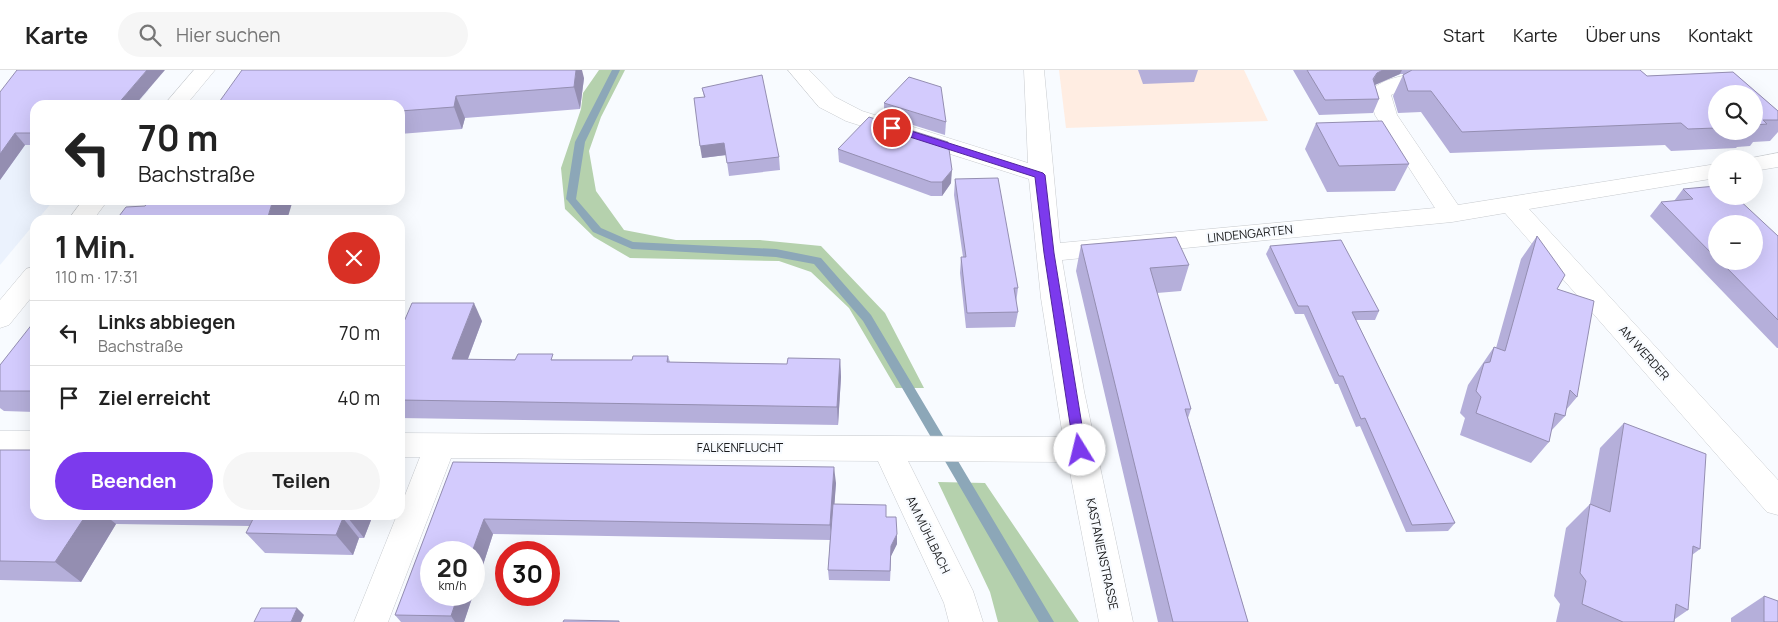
<!DOCTYPE html>
<html lang="de">
<meta charset="utf-8">
<style>
:root{--surface:#fff;--page:#f6f6f6;--text:#222;--muted:#767676;--line:#e0e0e0;--accent:#7c3aed}
body{margin:0;font-family:Manrope,sans-serif;background:var(--page);color:var(--text);height:100vh;display:flex;flex-direction:column;font-size:19px;white-space:nowrap}
*{box-sizing:border-box;margin:0}
p{font-size:16px;color:var(--muted)}
.icon{flex:none;width:28px;height:28px;fill:none;stroke:currentColor;stroke-width:2;stroke-linecap:round;stroke-linejoin:round}
.map{position:relative;flex:1;overflow:hidden}
.side{position:absolute;left:30px;top:145px;width:375px;height:305px;display:flex;flex-direction:column;background:var(--surface);border-radius:15px;box-shadow:0 5px 20px #0002}
.side>*{flex:none}
.guide{position:absolute;left:30px;top:30px;width:375px;height:105px;border-radius:15px;box-shadow:0 5px 20px #0002;background:#fff;color:var(--text);overflow:hidden}
.fabs{position:absolute;left:1708px;top:15px;display:grid;gap:10px}
.fabs a{display:grid;place-items:center;width:55px;height:55px;border-radius:50%;background:var(--surface);box-shadow:0 5px 20px #0002;font-size:25px}
.speed{position:absolute;left:420px;top:471px;display:flex;gap:10px;font-size:25px;font-weight:700;text-align:center}
.speed>*{display:grid;place-content:center;width:65px;height:65px;border-radius:50%;background:var(--surface);box-shadow:0 5px 20px #0002;line-height:1}
.speed small{font-size:12px;font-weight:400}
.speed .limit{border:8px solid #d22;background:#fff;color:#111}
.pin{position:absolute;display:grid;place-items:center;width:42px;height:42px;color:#fff;margin:-21px;border:2px solid #fff;border-radius:50%;box-shadow:0 1px 5px #0007}
.me{position:absolute;width:55px;margin:-28px;rotate:351deg;stroke-linejoin:round;filter:drop-shadow(0 0 4px #0008)}
.turn{display:flex;align-items:center;gap:18px;height:105px;padding:0 25px;font-size:22px}
.turn .icon{width:65px;height:65px;stroke-width:2.5}
.turn b{display:block;font-size:35px;line-height:42px}
.round{display:grid;place-items:center;flex:none;width:52px;height:52px;border-radius:26px;background:var(--page)}
.summary{display:flex;align-items:center;justify-content:space-between;height:85px;padding:0 25px}
h1{font-size:30px;font-weight:700;line-height:38px}
.cta{display:flex;gap:10px;margin-top:auto;padding:10px 25px}
.cta a{flex:1;height:58px;border-radius:30px;background:var(--accent);color:#fff;font-size:20px;font-weight:700;line-height:58px;text-align:center}
.cta a+a{background:var(--page);color:var(--text)}
ul{padding:0;list-style:none}
li{display:flex;align-items:center;gap:15px;height:65px;padding:0 25px;border-top:1px solid var(--line)}
li div{flex:1}
li b{display:block;font-size:19px}
li em{font-style:normal}
header{display:flex;align-items:center;gap:30px;box-sizing:border-box;height:70px;padding:0 25px;background:var(--surface);border-bottom:1px solid var(--line)}
header strong{font-size:24px}
nav{display:flex;gap:28px;margin-inline-start:auto;font-size:18px}
.search{width:350px;height:45px;background:var(--page);display:flex;align-items:center;gap:12px;box-sizing:border-box;padding:0 18px;border-radius:28px;color:var(--muted);font-size:19px}
.map>svg:first-child{display:block}
.built{fill:#ebf2fd}
.education{fill:#ffede2}
.green{fill:#b5d1ad}
.lines{fill:none;stroke-linecap:round;stroke-linejoin:round}
.stream{fill:#8ca7b8;fill-rule:evenodd}
.minor-casing{stroke:#c8cbcf;stroke-width:1}
.major-casing{stroke:#c8cbcf;stroke-width:1}
.minor{fill:#fff;fill-rule:evenodd}
.major{fill:#fff;fill-rule:evenodd}
.wall{fill:#b5afda;fill-rule:evenodd}
.shaded-wall{fill:#948eb1}
.building{fill:#d3cbfd;stroke:#948eb1}
.route{fill:#7c3aed;stroke:#51269a}
.labels{text-anchor:middle;stroke-width:4.5;stroke-linejoin:round;paint-order:stroke}
.street-label{font-size:12px;fill:#18191b;stroke:#f8fbff}
</style>
<header>
<strong>Karte</strong>
<div class="search"><svg class="icon" aria-label="search" viewBox="0 0 24 24"><circle cx="10" cy="10" r="6"/><path d="M15 15l6 6"/></svg>Hier suchen</div>
<nav><a>Start</a><a>Karte</a><a>Über uns</a><a>Kontakt</a></nav>
</header>
<div class="map">
<svg width="1778" height="552" viewBox="0 0 1778 552">
<rect width="100%" height="100%" fill="#f8fbff"/>
<polygon class="built" points="149,20 136,35 35,35 35,130 54,130 37,150 35,150 35,153 0,195 0,46 45,21"/>
<polygon class="education" points="1059,0 1244,0 1268,51 1066,58"/>
<g class="green">
<polygon points="599,0 625,0 601,47 589,81 596,121 624,160 676,170 760,170 821,176 885,243 924,318 896,318 849,238 811,202 779,191 630,188 594,167 565,139 561,98 581,39 583,23"/>
<polygon points="938,412 985,413 1079,552 998,552 990,522"/>
</g>
<g class="lines">
<polygon class="stream" points="612,0 620,0 585,72 576,129 601,158 633,172 776,179 821,188 871,245 1054,552 1039,552 863,251 814,194 776,187 632,179 593,162 568,131 566,129 575,72"/>
<g class="minor-casing">
<g id="minor">
<path d="M788,0H809L835,27L862,41L1028,93L1024,0H1044L1060,173L1435,138L1375,45L1369,23C1382,5 1423,1 1443,6L1446,10L1443,14C1422,20 1412,14 1391,25L1397,45L1458,135L1716,94V108L1529,139L1778,410V445L1767,442L1505,143L1452,152L1062,190L1084,321L1133,552H1099L1068,392L908,391L973,521L983,552H949L944,533L878,391L451,388L388,552H354L397,445H400V438L420,387H400V363L1063,367L1041,228L1029,109L846,51L819,37Z"/>
<polygon points="1778,83 1778,97 1754,101 1754,89 1746,89"/>
<rect x="0" y="361" width="35" height="24"/>
</g>
</g>
<g class="major-casing">
<g id="major">
<polygon points="194,0 215,0 186,35 164,35"/>
<polygon points="83,130 108,130 93,150 68,150"/>
<polygon points="35,196 35,223 9,255 0,258 0,230 26,199"/>
</g>
</g>
<use href="#minor" class="minor"/>
<use href="#major" class="major"/>
</g>
<g class="wall">
<polygon points="242,0 584,8 580,39 465,48 462,59 400,64 400,35"/>
<polygon points="1138,0 1198,0 1194,12 1143,14"/>
<path d="M1293,0H1640L1647,6L1733,2L1778,41V62L1770,71L1753,72L1750,76L1737,77L1736,78L1671,81L1665,75L1450,83L1421,42L1398,43L1393,26L1403,5L1404,4H1400L1375,15L1379,29L1373,43L1319,45ZM1716,24H1754V61H1716Z"/>
<polygon points="702,18 779,87 780,100 729,106 726,85 702,88 704,27"/>
<polygon points="0,22 35,35 35,75 25,75 0,110"/>
<polygon points="884,33 946,52 945,65 884,46"/>
<polygon points="1316,53 1409,94 1395,121 1327,122 1305,79"/>
<polygon points="838,79 951,113 942,126 931,126 839,92"/>
<polygon points="955,109 1018,218 1016,233 1018,242 1015,257 966,258 960,203 961,187 963,187 954,125"/>
<path d="M1683,119L1778,166V278H1777L1650,146L1661,132L1674,131ZM1716,154L1754,191H1716Z"/>
<polygon points="1537,166 1557,219 1577,327 1566,340 1565,346 1551,361 1549,372 1531,393 1460,365 1465,348 1460,343 1468,315 1494,277 1496,278 1521,189"/>
<polygon points="1081,175 1189,195 1181,221 1157,223 1191,339 1188,348 1248,552 1158,552 1076,201"/>
<polygon points="1270,176 1379,241 1375,250 1356,250 1455,453 1448,461 1406,462 1360,356 1356,357 1338,314 1335,314 1304,244 1295,244 1266,184"/>
<polygon points="482,251 468,289 632,290 668,286 670,292 787,294 840,289 841,307 838,355 400,348 400,261"/>
<polygon points="35,253 35,342 4,341 0,338 0,295"/>
<polygon points="1624,353 1700,479 1692,485 1688,540 1675,549 1674,552 1556,552 1560,534 1554,526 1566,458 1590,434 1600,378"/>
<polygon points="0,380 35,445 373,445 364,468 359,468 353,485 265,483 246,463 250,456 116,454 81,512 0,510"/>
<polygon points="453,392 836,413 834,434 886,447 897,474 891,486 890,511 829,510 828,500 830,470 493,464 474,523 474,482 431,525 473,525 464,552 401,552 395,545"/>
<polygon points="1764,526 1778,552 1731,552 1731,548"/>
</g>
<g class="shaded-wall">
<polygon points="147,0 165,0 135,35 117,35"/>
<polygon points="576,0 582,0 584,8 580,39 574,17"/>
<polygon points="1383,0 1402,0 1400,4 1370,17 1377,3"/>
<polygon points="456,26 465,48 462,59 454,37"/>
<polygon points="15,63 25,75 0,110 0,84"/>
<polygon points="724,73 726,85 702,88 700,76"/>
<polygon points="952,100 951,113 942,126 942,112"/>
<polygon points="273,130 293,130 287,150 267,150"/>
<polygon points="474,233 482,251 461,307 452,289"/>
<polygon points="840,289 841,307 838,355 837,337"/>
<polygon points="834,397 836,413 832,470 830,455"/>
<polygon points="86,445 105,445 116,454 81,512 55,492"/>
<polygon points="349,445 373,445 364,468 348,448"/>
<polygon points="343,448 359,468 353,485 336,465"/>
<polygon points="484,449 493,464 474,523 474,482 472,482"/>
<polygon points="897,464 897,474 891,486 890,511 891,476"/>
<polygon points="458,525 473,525 464,552 455,552 451,546"/>
<polygon points="297,538 304,545 301,552 291,552"/>
</g>
<g class="building">
<polygon points="17,0 147,0 117,35 35,35 35,63 15,63 0,84 0,22"/>
<polygon points="242,0 576,0 574,17 456,26 454,37 400,41 400,35 217,35"/>
<polygon points="1307,0 1383,0 1377,3 1373,9 1379,29 1325,30"/>
<polygon points="1412,0 1640,0 1647,6 1733,2 1778,41 1778,50 1763,50 1767,54 1754,55 1754,24 1716,24 1716,58 1688,59 1681,53 1462,62 1431,21 1408,21 1403,5"/>
<polygon points="762,5 779,87 727,93 724,73 700,76 694,28 705,27 702,18"/>
<polygon points="909,7 941,17 946,52 884,33"/>
<polygon points="869,47 948,72 952,100 942,112 931,112 838,79"/>
<polygon points="1382,51 1409,94 1339,96 1316,53"/>
<polygon points="998,108 1018,218 1014,218 1018,242 967,243 961,187 966,187 955,109"/>
<polygon points="1716,116 1716,126 1735,126 1778,166 1778,250 1720,191 1754,191 1754,154 1716,154 1716,188 1661,132 1693,129 1683,119"/>
<polygon points="150,130 273,130 267,150 116,150 126,137 145,136"/>
<polygon points="1537,166 1565,205 1557,219 1594,231 1577,327 1570,320 1565,346 1555,343 1549,372 1476,343 1481,327 1476,321 1484,293 1490,292 1494,277 1505,281"/>
<polygon points="1176,167 1189,195 1150,198 1191,339 1185,339 1248,552 1173,552 1081,175"/>
<polygon points="1341,170 1379,241 1352,242 1455,453 1412,455 1365,348 1361,349 1343,306 1339,306 1308,236 1298,236 1270,176"/>
<polygon points="412,233 474,233 452,289 515,290 518,284 553,284 551,290 632,290 633,286 668,286 667,292 719,293 787,294 788,288 840,289 837,337 400,330 400,261"/>
<polygon points="33,253 35,253 35,321 0,321 0,295"/>
<polygon points="1624,353 1706,384 1700,479 1693,476 1688,540 1676,534 1674,552 1623,552 1582,534 1586,511 1580,503 1590,434 1610,442"/>
<polygon points="0,380 35,380 35,445 86,445 55,492 0,491"/>
<polygon points="453,392 834,397 830,455 484,449 472,482 431,482 431,525 458,525 451,546 395,545"/>
<polygon points="833,434 886,435 886,447 896,447 897,464 891,476 890,501 828,500"/>
<polygon points="255,445 349,445 348,448 343,448 336,465 246,463"/>
<polygon points="1764,526 1778,531 1778,552 1764,552"/>
<polygon points="261,538 297,538 291,552 254,552"/>
<polygon points="564,550 619,551 619,552 563,552"/>
</g>
<polygon class="route" points="892,55 1043,103 1045,105 1054,183 1086,380 1084,384 1080,385 1076,384 1074,380 1044,183 1035,107 888,60 888,56"/>
<g class="labels">
<g class="street-label">
<text transform="translate(1250 164) rotate(-6)" y="4">LINDENGARTEN</text>
<text transform="translate(1644 283) rotate(48)" y="4">AM WERDER</text>
<text x="740" y="382">FALKENFLUCHT</text>
<text transform="translate(928 465) rotate(64)" y="4">AM MÜHLBACH</text>
<text transform="translate(1102 484) rotate(78)" y="4">KASTANIENSTRASSE</text>
</g>
</g>
</svg>
<div class="fabs">
<a><svg class="icon" aria-label="search" viewBox="0 0 24 24"><circle cx="10" cy="10" r="6"/><path d="M15 15l6 6"/></svg></a>
<a>+</a>
<a>−</a>
</div>
<div class="speed"><div>20<small>km/h</small></div><div class="limit">30</div></div>
<div class="pin" style="left:892px;top:58px;background:#d93025"><svg class="icon" aria-label="arrive" viewBox="0 0 24 24"><path d="M6 21V4h12l-3 4 3 4H6"/></svg></div>
<svg class="me" style="left:1080px;top:380px" viewBox="-20 -20 40 40"><circle r="19" fill="#fff"/><path d="M0-13L10 11 0 6-10 11z" fill="#7c3aed"/></svg>
<div class="guide">
<div class="turn"><svg class="icon" aria-label="left" viewBox="0 0 24 24"><path d="M17 20v-9H6M10 6l-5 5 5 5"/></svg><div><b>70 m</b>Bachstraße</div></div>
</div>
<section class="side">
<div class="summary"><div><h1>1 Min.</h1><p>110 m · 17:31</p></div><a class="round" style="background:#d93025;color:#fff"><svg class="icon" aria-label="close" viewBox="0 0 24 24"><path d="M6 6l12 12M18 6L6 18"/></svg></a></div>
<ul>
<li><svg class="icon" aria-label="left" viewBox="0 0 24 24"><path d="M17 20v-9H6M10 6l-5 5 5 5"/></svg><div><b>Links abbiegen</b><p>Bachstraße</p></div><em>70 m</em></li>
<li><svg class="icon" aria-label="arrive" viewBox="0 0 24 24"><path d="M6 21V4h12l-3 4 3 4H6"/></svg><div><b>Ziel erreicht</b></div><em>40 m</em></li>
</ul>
<div class="cta"><a>Beenden</a><a>Teilen</a></div>
</section>
</div>
